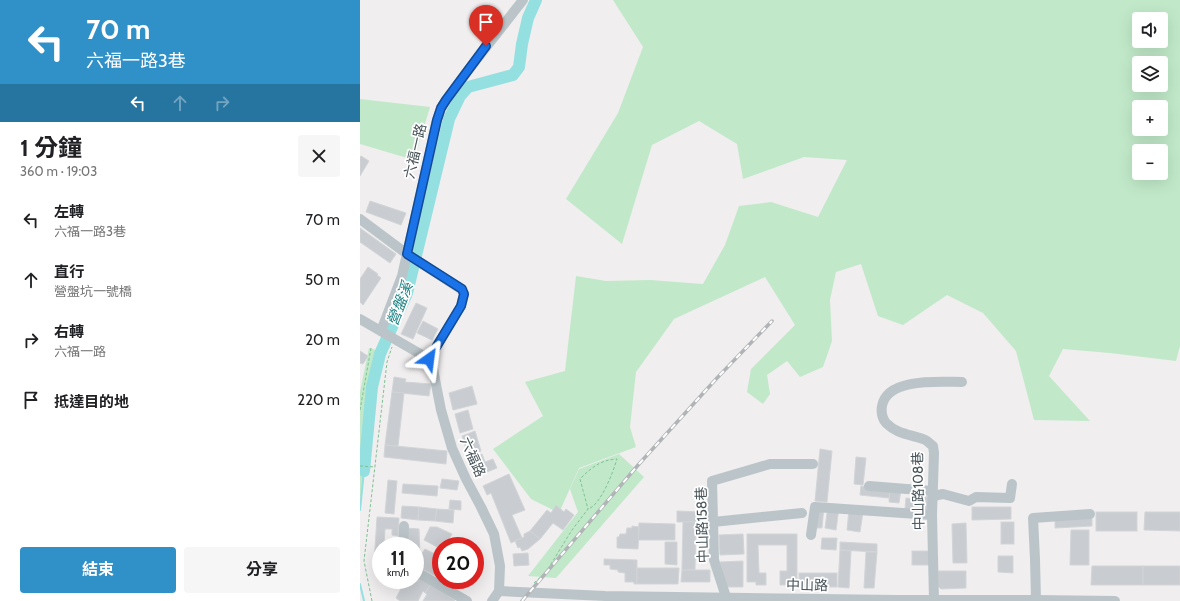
<!DOCTYPE html>
<html lang="zh-TW">
<meta charset="utf-8">
<style>
:root{--surface:#fff;--page:#f6f6f6;--text:#202124;--muted:#757577;--accent:#3091c8}
body{margin:0;font-family:Cabin,"Noto Sans TC",sans-serif;background:var(--page);color:var(--text);height:100vh;display:flex;flex-direction:column;font-size:15px;white-space:nowrap}
*{box-sizing:border-box;margin:0}
p{font-size:13px;color:var(--muted)}
.icon{flex:none;width:22px;height:22px;fill:none;stroke:currentColor;stroke-width:2;stroke-linecap:round;stroke-linejoin:round}
.map{position:relative;flex:1;overflow:hidden}
.panel{display:flex;flex-direction:column;background:var(--surface);width:360px}
.panel>*{flex:none}
.banner{background:#3091c8;color:#fff;overflow:hidden}
.buttons{position:absolute;left:772px;top:12px;display:grid;gap:8px}
.buttons a{display:grid;place-items:center;width:36px;height:36px;border-radius:4px;background:var(--surface);box-shadow:0 4px 16px #0002;font-size:20px}
.speed{position:absolute;left:12px;top:537px;display:flex;gap:8px;font-size:20px;font-weight:700;text-align:center}
.speed>*{display:grid;place-content:center;width:52px;height:52px;border-radius:50%;background:var(--surface);box-shadow:0 4px 16px #0002;line-height:1}
.speed small{font-size:10px;font-weight:400}
.speed .limit{border:6px solid #d22;background:#fff;color:#111}
.pin{position:absolute;display:grid;place-items:center;width:34px;height:34px;color:#fff;margin:-41px -17px;border-radius:50% 50% 50% 0;rotate:-45deg;box-shadow:0 0 4px #0007}
.pin .icon{rotate:45deg}
.me{position:absolute;width:44px;margin:-22px;rotate:31deg;stroke-linejoin:round;filter:drop-shadow(0 0 3px #0008)}
.turn{display:flex;align-items:center;gap:14px;height:84px;padding:0 20px;font-size:18px}
.turn .icon{width:52px;height:52px;stroke-width:2.5}
.turn b{display:block;font-size:28px;line-height:34px}
.lanes{display:flex;align-items:center;height:38px;padding:0 20px;background:#0003;justify-content:center;gap:20px;direction:ltr}
.lanes .off{opacity:.35}
.round{display:grid;place-items:center;flex:none;width:42px;height:42px;border-radius:4px;background:var(--page)}
.summary{display:flex;align-items:center;justify-content:space-between;height:68px;padding:0 20px}
h1{font-size:24px;font-weight:700;line-height:30px}
.action{display:flex;gap:8px;margin-top:auto;padding:8px 20px}
.action a{flex:1;height:46px;border-radius:4px;background:var(--accent);color:#fff;font-size:16px;font-weight:700;line-height:46px;text-align:center}
.action a+a{background:var(--page);color:var(--text)}
ul{padding:0;list-style:none}
li{display:flex;align-items:center;gap:12px;height:60px;padding:0 20px}
li div{flex:1}
li b{display:block;font-size:15px}
li em{font-style:normal}
main{display:flex;flex:1;min-height:0}
.map>svg:first-child{display:block}
.green{fill:#c1e9c9;fill-rule:evenodd}
.lines{fill:none;stroke-linecap:round;stroke-linejoin:round}
.stream{stroke:#94dfe0;stroke-width:2}
.river{stroke:#94dfe0;stroke-width:12}
.building{fill:#c9ccd0;stroke:#d2d5d8}
.path{stroke:#7ec293;stroke-width:1;stroke-dasharray:3 2;stroke-linecap:butt}
.minor{stroke:#bbc5c9;stroke-width:10}
.rail-casing{stroke:#b1b4b7;stroke-width:3.5}
.rail{stroke:#fff;stroke-width:2;stroke-dasharray:6;stroke-linecap:butt}
.route-casing{stroke:#114b97;stroke-width:10}
.route{stroke:#1a73e8;stroke-width:7}
.labels{text-anchor:middle;stroke-width:3.5;stroke-linejoin:round;paint-order:stroke}
.street-label{font-size:14px;fill:#485459;stroke:#fff}
.water-label{font-size:15px;font-style:italic;fill:#1c8182;stroke:#fff}
</style>
<main>
<section class="panel">
<div class="banner">
<div class="turn"><svg class="icon" aria-label="left" viewBox="0 0 24 24"><path d="M17 20v-9H6M10 6l-5 5 5 5"/></svg><div><b>70 m</b>六福一路3巷</div></div>
<div class="lanes"><svg class="icon" aria-label="left" viewBox="0 0 24 24"><path d="M17 20v-9H6M10 6l-5 5 5 5"/></svg><svg class="icon off" aria-label="ahead" viewBox="0 0 24 24"><path d="M12 20V5M6 11l6-6 6 6"/></svg><svg class="icon off" aria-label="right" viewBox="0 0 24 24"><path d="M7 20v-9h11M14 6l5 5-5 5"/></svg></div>
</div>
<div class="summary"><div><h1>1 分鐘</h1><p>360 m · 19:03</p></div><a class="round"><svg class="icon" aria-label="close" viewBox="0 0 24 24"><path d="M6 6l12 12M18 6L6 18"/></svg></a></div>
<ul>
<li><svg class="icon" aria-label="left" viewBox="0 0 24 24"><path d="M17 20v-9H6M10 6l-5 5 5 5"/></svg><div><b>左轉</b><p>六福一路3巷</p></div><em>70 m</em></li>
<li><svg class="icon" aria-label="ahead" viewBox="0 0 24 24"><path d="M12 20V5M6 11l6-6 6 6"/></svg><div><b>直行</b><p>營盤坑一號橋</p></div><em>50 m</em></li>
<li><svg class="icon" aria-label="right" viewBox="0 0 24 24"><path d="M7 20v-9h11M14 6l5 5-5 5"/></svg><div><b>右轉</b><p>六福一路</p></div><em>20 m</em></li>
<li><svg class="icon" aria-label="arrive" viewBox="0 0 24 24"><path d="M6 21V4h12l-3 4 3 4H6"/></svg><div><b>抵達目的地</b></div><em>220 m</em></li>
</ul>
<div class="action"><a>結束</a><a>分享</a></div>
</section>
<div class="map">
<svg width="820" height="601" viewBox="0 0 820 601">
<rect width="100%" height="100%" fill="#f0eeee"/>
<g class="green">
<path d="M253,0H820V346L816,361L750,353L703,349L689,376L730,421L674,420L656,351L623,313L587,295L543,325L518,316L501,264L476,272L470,300L472,341L463,367L440,377L427,361L407,375L410,394L403,404L387,392L391,369L435,325L405,277L314,319L276,372L270,427L276,447L219,468L199,513L171,499L133,449L183,416L165,382L205,371L216,276L246,281L290,280L343,284L365,245L379,206L411,202L458,217L487,160L444,157L383,179L377,144L339,121L292,145L262,244L206,199L258,113L283,47ZM779,19H801V41H779ZM779,63H801V85H779ZM779,107H801V129H779ZM779,151H801V173H779Z"/>
<polygon points="0,99 70,107 54,160 0,144"/>
<polygon points="9,348 20,351 12,387 0,505 0,392"/>
<polygon points="259,454 284,477 196,578 168,576 218,512 210,489 219,469"/>
</g>
<g class="lines">
<g class="stream">
<polyline points="0,510 4,471"/>
<polyline points="0,584 4,601"/>
</g>
<polyline class="river" points="4,471 12,387 20,354 47,293 89,119 100,96 108,87 153,75 159,67 162,44 168,18 176,0"/>
</g>
<g class="building">
<polygon points="1,156 9,161 0,176 0,157"/>
<polygon points="10,201 46,213 41,225 6,212"/>
<polygon points="0,228 36,254 30,263 0,242"/>
<polygon points="8,267 18,274 17,275 21,278 3,305 0,302 0,279"/>
<polygon points="56,303 67,308 53,339 41,334"/>
<polygon points="63,321 78,329 72,340 57,333"/>
<polygon points="0,351 8,356 3,364 0,363"/>
<polygon points="34,377 46,379 45,382 71,384 69,396 32,392"/>
<polygon points="112,386 117,404 93,410 89,393"/>
<polygon points="32,392 44,393 38,446 25,445"/>
<polygon points="108,410 113,429 100,433 95,414"/>
<polygon points="115,431 121,451 108,455 102,436"/>
<polygon points="25,445 87,451 86,464 24,457"/>
<polygon points="460,449 472,451 467,502 455,501"/>
<polygon points="122,454 125,462 133,459 137,468 117,476 110,459"/>
<polygon points="496,457 506,458 503,485 494,484"/>
<polygon points="149,474 165,510 152,515 162,538 151,543 131,493 127,495 123,486"/>
<polygon points="82,479 99,481 97,490 80,488"/>
<polygon points="28,480 37,481 34,514 25,513"/>
<polygon points="43,484 78,486 77,496 42,493"/>
<polygon points="501,486 530,489 529,498 500,495"/>
<polygon points="530,488 541,489 539,503 529,502"/>
<polygon points="555,495 570,497 568,511 545,509 546,498 555,499"/>
<polygon points="90,500 101,501 101,510 89,509"/>
<polygon points="196,505 204,512 206,509 214,515 203,530 193,523 180,539 170,531 187,510 191,513"/>
<polygon points="454,505 464,506 462,528 452,528"/>
<polygon points="42,506 59,507 58,520 41,518"/>
<polygon points="468,506 479,508 476,530 465,528"/>
<polygon points="59,507 77,509 75,521 58,520"/>
<polygon points="612,507 651,507 651,519 612,520"/>
<polygon points="77,509 94,510 93,523 75,521"/>
<polygon points="489,510 503,512 500,532 487,530"/>
<polygon points="317,511 341,512 341,522 317,522"/>
<rect x="736" y="512" width="41" height="19"/>
<polygon points="785,512 820,512 820,531 784,530"/>
<polygon points="732,516 732,526 695,528 695,518"/>
<polygon points="17,517 39,518 38,536 32,535 32,529 25,529 24,546 21,546 21,563 14,563"/>
<polygon points="323,522 336,522 335,570 322,570"/>
<rect x="641" y="522" width="13" height="22"/>
<polygon points="279,523 315,524 315,540 278,540"/>
<polygon points="606,523 607,563 593,563 592,524"/>
<polygon points="272,526 279,527 278,549 257,548 257,537 259,537 260,534 266,534 267,528 272,528"/>
<polygon points="70,527 77,527 92,534 88,541 98,546 81,546 81,549 64,540"/>
<polygon points="47,528 59,529 60,556 65,549 81,557 81,579 55,565 55,546 47,546"/>
<polygon points="711,530 729,530 729,565 710,565"/>
<polygon points="170,531 180,539 168,549 162,551 160,547 158,548 155,541 164,537 164,534"/>
<polygon points="383,534 384,554 360,555 359,535"/>
<polygon points="387,534 437,534 437,581 429,581 429,585 420,585 420,571 427,571 427,545 398,545 399,573 406,573 406,585 396,585 396,582 387,582"/>
<polygon points="462,538 477,538 476,550 461,549"/>
<polygon points="305,542 317,542 317,565 305,564"/>
<polygon points="480,542 517,544 517,552 480,550"/>
<polygon points="480,550 491,551 489,588 478,587"/>
<rect x="552" y="551" width="19" height="14"/>
<polygon points="506,552 517,552 514,588 504,588"/>
<polygon points="168,553 169,565 154,566 153,554"/>
<polygon points="638,556 653,556 653,573 638,572"/>
<polygon points="244,559 277,560 277,584 274,584 274,582 265,582 265,573 258,572 258,570 250,569 250,565 244,565"/>
<polygon points="383,561 383,587 367,587 360,562"/>
<polygon points="732,566 783,566 783,585 731,585"/>
<rect x="783" y="566" width="37" height="19"/>
<polygon points="277,568 319,568 318,584 277,584"/>
<polygon points="322,570 350,570 350,582 321,582"/>
<polygon points="578,571 606,571 606,588 581,589 578,586"/>
<rect x="439" y="573" width="38" height="14"/>
<polygon points="55,576 70,585 65,593 63,591 58,601 40,601 36,598 45,581 44,580 55,580"/>
<polygon points="70,585 95,600 94,601 63,601 67,594 65,593"/>
</g>
<g class="lines">
<g class="path">
<polyline points="0,410 11,348"/>
<polyline points="0,466 15,467"/>
<path d="M174,583L186,572L212,530L228,509L220,479C231,468 240,460 257,459C253,472 241,505 228,509"/>
<polyline points="12,601 4,561 27,362 32,347"/>
</g>
<g class="minor">
<polyline points="0,219 47,254 101,289 104,294 101,306 69,359"/>
<polyline points="0,319 69,359 72,364 81,410 92,448 106,479 121,507 134,534 140,566 139,591 132,601"/>
<polyline points="21,331 42,276 77,120 81,108 86,100 109,69 163,0"/>
<polyline points="509,486 572,491"/>
<polyline points="573,496 583,494 609,501 616,497 650,498 652,484"/>
<polyline points="353,522 442,513"/>
<polyline points="451,535 455,507 572,515"/>
<polyline points="43,546 44,526"/>
<polyline points="55,571 107,601"/>
<polyline points="139,591 245,596 537,600 676,600 755,601"/>
<polyline points="366,597 354,560 352,481 410,464 453,464"/>
<path d="M574,600L572,515L574,453L573,446C569,443 567,440 563,439C549,434 537,434 526,423C522,418 521,412 522,406C527,377 581,382 602,382"/>
<polyline points="676,600 675,559 673,518 730,514"/>
</g>
<g class="rail-casing">
<polyline id="rail" points="162,601 279,464 357,378 412,321"/>
</g>
<use href="#rail" class="rail"/>
</g>
<g class="lines">
<g class="route-casing">
<polyline id="route" points="69,359 101,306 104,294 102,289 47,254 77,120 81,108 86,100 126,46"/>
</g>
<use href="#route" class="route"/>
</g>
<g class="labels">
<g class="street-label">
<text transform="translate(55 151) rotate(-77)" y="5">六福一路</text>
<text transform="translate(113 457) rotate(66)" y="5">六福路</text>
<text transform="translate(558 491) rotate(-91)" y="5">中山路108巷</text>
<text transform="translate(342 525) rotate(-92)" y="5">中山路158巷</text>
<text transform="translate(447 585) rotate(1)" y="5">中山路</text>
</g>
<g class="water-label">
<text transform="translate(40 304) rotate(-69)" y="5">營盤溪</text>
</g>
</g>
</svg>
<div class="buttons">
<a><svg class="icon" aria-label="sound" viewBox="0 0 24 24"><path d="M4 9h4l5-4v14l-5-4H4zM17 9q2 3 0 6"/></svg></a>
<a><svg class="icon" aria-label="layers" viewBox="0 0 24 24"><path d="M12 4l9 5-9 5-9-5zM3 14l9 5 9-5"/></svg></a>
<a>+</a>
<a>−</a>
</div>
<div class="speed"><div>11<small>km/h</small></div><div class="limit">20</div></div>
<div class="pin" style="left:126px;top:46px;background:#d93025"><svg class="icon" aria-label="arrive" viewBox="0 0 24 24"><path d="M6 21V4h12l-3 4 3 4H6"/></svg></div>
<svg class="me" style="left:69px;top:359px" viewBox="-20 -20 40 40"><path d="M0-17L14 15 0 8-14 15z" fill="#1a73e8" stroke="#fff" stroke-width="4"/></svg>
</div>
</main>
